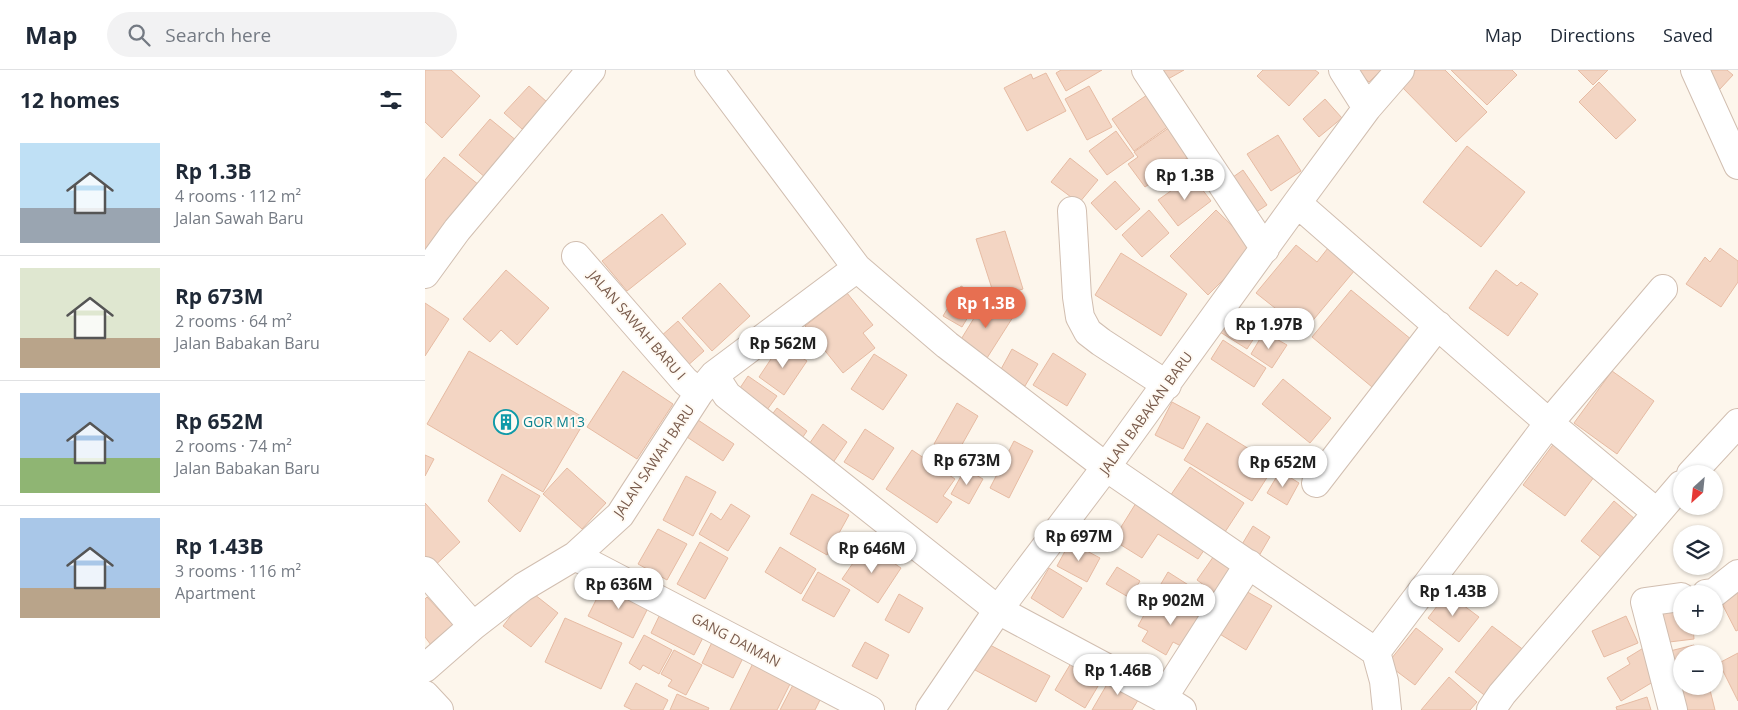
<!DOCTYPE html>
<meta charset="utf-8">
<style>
:root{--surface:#fff;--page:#f2f2f3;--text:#1f2937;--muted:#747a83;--line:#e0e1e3;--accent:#e76f51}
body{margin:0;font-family:"Open Sans",sans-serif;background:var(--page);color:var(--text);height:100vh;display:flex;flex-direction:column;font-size:19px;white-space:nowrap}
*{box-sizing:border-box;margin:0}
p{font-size:16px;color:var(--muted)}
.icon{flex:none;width:28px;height:28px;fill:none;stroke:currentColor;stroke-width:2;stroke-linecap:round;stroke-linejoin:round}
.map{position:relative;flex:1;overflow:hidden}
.drawer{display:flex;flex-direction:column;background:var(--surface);width:425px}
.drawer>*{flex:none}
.needle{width:32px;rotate:207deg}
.controls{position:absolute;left:1248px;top:395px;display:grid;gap:10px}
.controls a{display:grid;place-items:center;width:50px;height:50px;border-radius:50%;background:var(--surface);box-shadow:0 1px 4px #0004;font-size:25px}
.price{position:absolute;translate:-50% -42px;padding:0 11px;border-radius:18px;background:#fff;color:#222;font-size:16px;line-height:32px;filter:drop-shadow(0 1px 2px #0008)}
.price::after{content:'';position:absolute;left:50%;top:30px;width:15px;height:11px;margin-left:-8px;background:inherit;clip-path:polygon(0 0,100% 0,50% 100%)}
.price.current{background:var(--accent);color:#fff}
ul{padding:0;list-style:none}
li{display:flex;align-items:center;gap:15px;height:125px;padding:0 20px}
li+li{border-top:1px solid var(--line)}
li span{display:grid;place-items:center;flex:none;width:140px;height:100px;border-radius:0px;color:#555}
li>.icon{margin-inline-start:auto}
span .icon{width:60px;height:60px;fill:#fffc;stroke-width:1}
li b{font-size:21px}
h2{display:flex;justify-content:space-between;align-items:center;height:60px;padding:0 20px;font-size:21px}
header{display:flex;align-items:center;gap:30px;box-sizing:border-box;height:70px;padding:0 25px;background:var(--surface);border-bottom:1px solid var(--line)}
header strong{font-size:24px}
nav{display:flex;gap:28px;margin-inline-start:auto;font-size:18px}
.search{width:350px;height:45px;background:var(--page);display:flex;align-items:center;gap:12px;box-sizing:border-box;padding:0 18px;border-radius:28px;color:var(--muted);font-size:19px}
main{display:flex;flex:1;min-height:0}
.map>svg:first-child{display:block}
.building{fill:#f3d5c3;stroke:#e6bba3}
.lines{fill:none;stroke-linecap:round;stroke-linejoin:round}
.minor-casing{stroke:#d1beb0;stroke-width:30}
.minor{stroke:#fff;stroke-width:28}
.labels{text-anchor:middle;stroke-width:4;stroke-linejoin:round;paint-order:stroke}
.street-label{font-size:14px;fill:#7a5c4d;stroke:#fffaf3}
.culture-label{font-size:14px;fill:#0d838f;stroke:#fffaf3;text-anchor:start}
</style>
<header>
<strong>Map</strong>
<div class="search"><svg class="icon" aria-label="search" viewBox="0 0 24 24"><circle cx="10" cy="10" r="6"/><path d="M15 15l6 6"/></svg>Search here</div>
<nav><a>Map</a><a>Directions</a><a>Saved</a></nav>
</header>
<main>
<section class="drawer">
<h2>12 homes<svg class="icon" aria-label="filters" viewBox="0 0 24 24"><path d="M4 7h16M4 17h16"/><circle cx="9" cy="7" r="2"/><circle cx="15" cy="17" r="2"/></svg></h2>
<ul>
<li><span style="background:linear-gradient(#bfe0f5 65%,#9aa5b1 0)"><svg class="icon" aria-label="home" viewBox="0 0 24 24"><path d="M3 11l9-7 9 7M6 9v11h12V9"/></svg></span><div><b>Rp 1.3B</b><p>4 rooms · 112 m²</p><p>Jalan Sawah Baru</p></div></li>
<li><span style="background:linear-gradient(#dfe7d0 70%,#b9a48a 0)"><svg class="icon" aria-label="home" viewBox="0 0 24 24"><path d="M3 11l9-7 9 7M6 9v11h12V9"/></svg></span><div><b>Rp 673M</b><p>2 rooms · 64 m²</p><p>Jalan Babakan Baru</p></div></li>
<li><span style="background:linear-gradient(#a9c7e8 65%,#8fb573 0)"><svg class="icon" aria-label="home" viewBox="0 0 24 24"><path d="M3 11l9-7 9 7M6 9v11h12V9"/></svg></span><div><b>Rp 652M</b><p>2 rooms · 74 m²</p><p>Jalan Babakan Baru</p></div></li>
<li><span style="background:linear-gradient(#a9c7e8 70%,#b9a48a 0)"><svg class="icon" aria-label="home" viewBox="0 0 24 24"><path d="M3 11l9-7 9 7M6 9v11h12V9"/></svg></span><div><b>Rp 1.43B</b><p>3 rooms · 116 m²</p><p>Apartment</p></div></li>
</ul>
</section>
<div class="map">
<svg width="1313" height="640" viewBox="0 0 1313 640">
<rect width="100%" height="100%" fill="#fdf6ec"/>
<path class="building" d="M0,0H26L55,26L17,68L0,52Z
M636,0H677L641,21L631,3Z
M738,0H759L743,9Z
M838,0H890L894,3L864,36L832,6Z
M931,0H956L944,12Z
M991,0H1020L1062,42L1031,72L975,15Z
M1026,0H1087L1092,5L1062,35Z
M1153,0H1183L1168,15Z
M1285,0H1302L1308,5L1295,19L1280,6Z
M621,3L641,41L602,61L579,18L606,4L608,9Z
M1174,12L1211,50L1191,69L1154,32Z
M104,16L122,32L97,59L79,43Z
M664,16L687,57L662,70L640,29Z
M722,25L744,56L709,81L687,49Z
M900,29L917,48L894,67L878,49Z
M65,49L92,71L61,108L34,85Z
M745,57L765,86L720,117L703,94L713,87L709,82Z
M691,61L709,86L682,105L664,81Z
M853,65L876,101L846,121L822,84Z
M1042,76L1100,122L1056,177L998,132Z
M19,87L59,119L0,188V110Z
M645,88L673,110L654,133L626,112Z
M818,100L842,135L825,146L801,112Z
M767,106L786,131L753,156L733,130Z
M690,111L715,139L691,160L666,133Z
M724,140L744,163L717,187L697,165Z
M791,140L830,178L783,225L745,186Z
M237,144L261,174L202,221L177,191Z
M580,161L598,219L570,228L551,169Z
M871,175L892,192L903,178L930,200L879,261L831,223Z
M1295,178L1313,191V212L1296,237L1261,214L1280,187L1285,192Z
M696,183L762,224L736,266L670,225Z
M81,200L124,238L92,275L76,260L65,272L38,249Z
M1071,200L1092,216L1096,212L1113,224L1083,266L1044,238Z
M295,213L325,246L287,281L257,248Z
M536,216L555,227L537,257L518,246Z
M926,220L987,270L947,317L887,267Z
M422,223L448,255L438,263L450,278L418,303L380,256Z
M560,230L588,247L562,288L535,271Z
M0,233L24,249L0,286Z
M806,244L833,262L822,279L795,262Z
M253,251L279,281L261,297L235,267Z
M839,262L862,275L847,298L826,284Z
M798,270L841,298L829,317L786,289Z
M356,274L382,291L359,325L334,307Z
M587,279L613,294L600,316L575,301Z
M44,281L161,349L118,422L2,354Z
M628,283L661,304L642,336L608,315Z
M449,284L482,305L458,340L426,319Z
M198,301L248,334L212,389L162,357Z
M1187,301L1229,331L1192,384L1149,353Z
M323,306L352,326L339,344L311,324Z
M858,309L906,348L885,373L837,334Z
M747,332L775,347L758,379L730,365Z
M532,333L553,346L530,387L509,374Z
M352,338L382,361L373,374L342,351Z
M273,350L309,374L298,391L262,367Z
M782,353L850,395L827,431L759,390Z
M398,354L422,372L407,394L382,377Z
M440,359L469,378L448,410L419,392Z
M589,371L608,381L584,428L565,418Z
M1130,372L1172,403L1140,446L1098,415Z
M487,380L530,409L518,426L527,432L512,453L461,419Z
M0,385L9,389L0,406Z
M765,397L819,433L798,465L743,429Z
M142,398L181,433L157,459L118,424Z
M540,399L558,409L544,434L526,424Z
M855,401L874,413L862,435L842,423Z
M77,404L115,426L95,462L63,431Z
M261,406L291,422L268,466L238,450Z
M387,424L424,445L402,485L365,464Z
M716,425L786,470L773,489L733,464L717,488L688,470Z
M1189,431L1210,449L1178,489L1156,471Z
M0,433L35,472L5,500L0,494Z
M306,434L325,446L303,481L274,464L286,443L296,450Z
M828,456L845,467L831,491L813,481Z
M233,459L262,474L242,510L213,494Z
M275,472L303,488L280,529L252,514Z
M645,472L675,488L662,512L632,496Z
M441,474L476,498L453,533L417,509Z
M355,477L391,499L376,524L340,502Z
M791,483L813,498L794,526L772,510Z
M692,497L715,511L705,528L681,514Z
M624,498L657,518L638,548L606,528Z
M393,502L425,520L409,547L377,530Z
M743,502L765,516L755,533L733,519Z
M180,512L225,534L208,568L163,546Z
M1313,516V560L1311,561L1293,526Z
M769,518L795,534L784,552L758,536Z
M819,520L847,536L821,580L793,563Z
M105,521L133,543L106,577L78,556Z
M731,523L783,552L766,581L748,572L741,585L717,571L723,561L713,556Z
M1022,523L1054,547L1034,572L1003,548Z
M474,524L498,538L484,563L460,550Z
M2,527L28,555L6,575L0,567V529Z
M1256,537V556H1268L1269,569L1236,573L1232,540Z
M238,538L282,560L269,585L226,563Z
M1201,546L1213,573L1179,587L1167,561Z
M140,548L197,573L176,619L120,592Z
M1067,556L1100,581L1063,628L1030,602Z
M991,558L1018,579L990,615L962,594Z
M291,564L322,580L308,608L277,593Z
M219,565L247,580L234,604L218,595L215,600L204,593Z
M440,572L464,585L452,609L427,596Z
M563,574L625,606L611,632L550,600Z
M1269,575L1271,584H1256V609L1252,610L1245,581Z
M1220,577L1238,606L1196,631L1182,608L1205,594L1202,588Z
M249,580L277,595L261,625L243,616L247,610L236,604Z
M1313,583V631L1294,593Z
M331,587L369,606L352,640H305Z
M649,588L679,606L660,638L630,620Z
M688,604L718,622L707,640H667Z
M1024,607L1052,632L1045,640H996Z
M370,611L397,626L390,640H355Z
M211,613L243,630L238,640H207L199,636Z
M1256,615L1284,616L1290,640H1253L1247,617Z
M252,624L284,638L283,640H245Z
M1222,627L1226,640H1192L1191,637Z"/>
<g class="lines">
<defs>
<path id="minor" d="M284,0L432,198L522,275L681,397L951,582L959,611L962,640
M721,0L840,179
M918,0L942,38
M1270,0L1313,95
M872,133L1124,353L1231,442
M647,141L652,227L655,247L663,262L676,272L742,315
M151,186L260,311L274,323
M0,204L32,160L166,0
M289,305L302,325L573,540L738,628L757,640
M1266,404L1313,353
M891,413L1013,255
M150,486L445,640
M0,501L48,556
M1281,524L1289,523L1313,504
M951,582L1124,353L1238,219
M0,598L48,556L98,517L150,486L195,445L274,323L289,305L432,198
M0,625L14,640
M738,628L824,494
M505,640L573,540L681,397L872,133L942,38L975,0
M1066,640L1077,624L1256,415
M1248,640L1220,532L1256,527"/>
</defs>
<use href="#minor" class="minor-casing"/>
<use href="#minor" class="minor"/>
</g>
<defs>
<symbol id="building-ring" viewBox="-11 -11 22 22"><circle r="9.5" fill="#fffaf3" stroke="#0f9aa8" stroke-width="1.5"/><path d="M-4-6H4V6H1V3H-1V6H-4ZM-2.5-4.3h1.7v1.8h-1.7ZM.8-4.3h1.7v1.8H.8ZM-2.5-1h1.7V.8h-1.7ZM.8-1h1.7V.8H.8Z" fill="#0f9aa8"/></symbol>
</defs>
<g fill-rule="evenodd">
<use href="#building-ring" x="67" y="338" width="28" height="28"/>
</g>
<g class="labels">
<g class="street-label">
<text transform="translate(212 255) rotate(49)" y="5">JALAN SAWAH BARU I</text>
<text transform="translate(721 343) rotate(-54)" y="5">JALAN BABAKAN BARU</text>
<text transform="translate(229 391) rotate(-56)" y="5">JALAN SAWAH BARU</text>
<text transform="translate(311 570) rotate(28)" y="5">GANG DAIMAN</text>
</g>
<g class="culture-label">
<text x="98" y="357">GOR M13</text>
</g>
</g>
</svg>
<div class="controls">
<a><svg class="needle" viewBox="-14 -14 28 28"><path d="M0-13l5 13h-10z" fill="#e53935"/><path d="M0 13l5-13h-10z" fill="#747a83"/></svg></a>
<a><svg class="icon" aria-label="layers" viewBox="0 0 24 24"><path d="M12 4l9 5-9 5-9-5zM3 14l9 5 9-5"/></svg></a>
<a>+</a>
<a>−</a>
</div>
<b class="price" style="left:760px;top:131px">Rp 1.3B</b>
<b class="price current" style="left:561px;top:259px">Rp 1.3B</b>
<b class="price" style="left:844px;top:280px">Rp 1.97B</b>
<b class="price" style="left:358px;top:299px">Rp 562M</b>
<b class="price" style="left:542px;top:416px">Rp 673M</b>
<b class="price" style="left:858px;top:418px">Rp 652M</b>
<b class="price" style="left:654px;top:492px">Rp 697M</b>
<b class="price" style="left:447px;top:504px">Rp 646M</b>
<b class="price" style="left:194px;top:540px">Rp 636M</b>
<b class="price" style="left:1028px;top:547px">Rp 1.43B</b>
<b class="price" style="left:746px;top:556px">Rp 902M</b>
<b class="price" style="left:693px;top:626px">Rp 1.46B</b>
</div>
</main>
